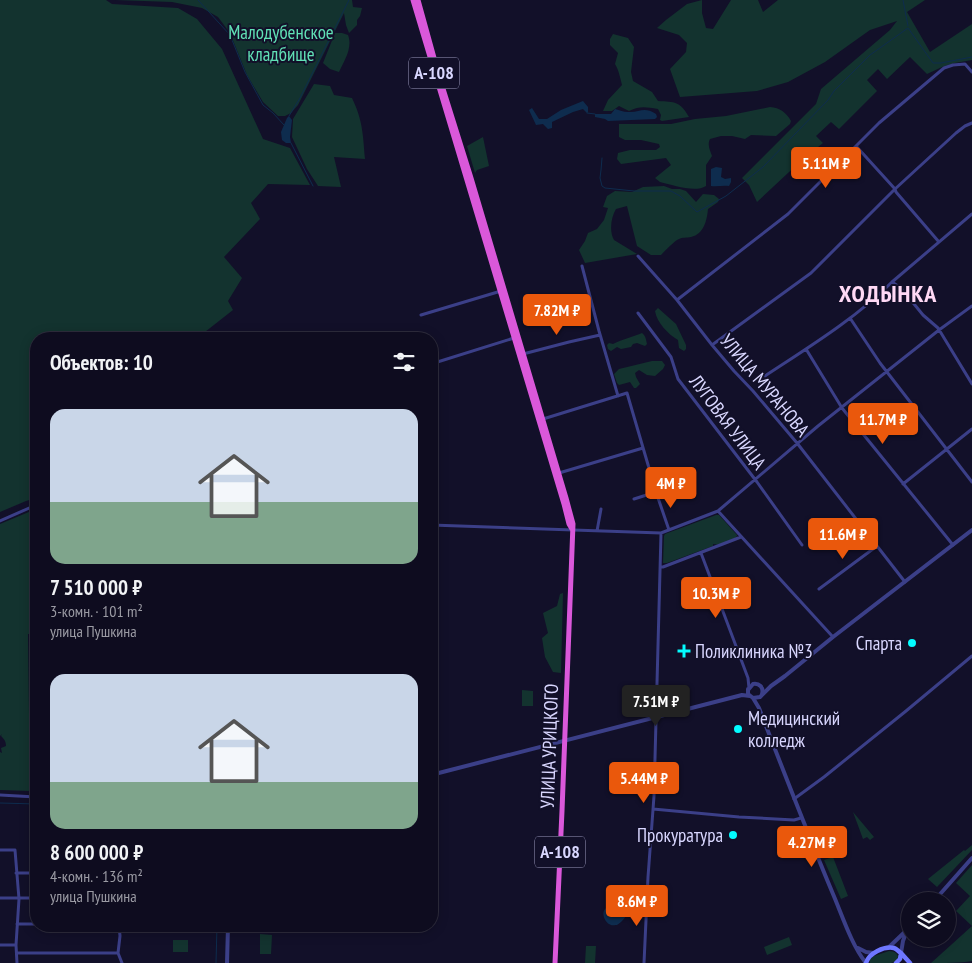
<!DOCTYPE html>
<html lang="ru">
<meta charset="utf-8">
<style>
:root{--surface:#0e0c1f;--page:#171528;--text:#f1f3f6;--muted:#9b9ba4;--line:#2e2c3d;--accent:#ea580c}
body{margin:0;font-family:"PT Sans Narrow",sans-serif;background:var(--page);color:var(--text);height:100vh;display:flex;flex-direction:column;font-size:19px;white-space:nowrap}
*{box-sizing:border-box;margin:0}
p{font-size:16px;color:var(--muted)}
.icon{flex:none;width:28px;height:28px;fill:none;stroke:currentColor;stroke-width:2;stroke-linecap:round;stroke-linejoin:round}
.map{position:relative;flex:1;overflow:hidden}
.side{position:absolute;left:30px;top:332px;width:408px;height:600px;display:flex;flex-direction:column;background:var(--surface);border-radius:20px;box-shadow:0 2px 12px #0003,0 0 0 1px var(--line)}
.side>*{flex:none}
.buttons{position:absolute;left:901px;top:892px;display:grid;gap:10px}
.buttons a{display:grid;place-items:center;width:55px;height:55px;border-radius:50%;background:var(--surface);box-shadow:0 2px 12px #0003,0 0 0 1px var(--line);font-size:25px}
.price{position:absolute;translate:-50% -42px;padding:0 11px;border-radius:5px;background:var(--accent);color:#fff;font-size:16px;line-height:32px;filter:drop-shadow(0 1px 2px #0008)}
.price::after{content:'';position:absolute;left:50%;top:30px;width:15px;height:11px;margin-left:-8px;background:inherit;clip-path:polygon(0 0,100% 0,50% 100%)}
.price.selected{background:#222;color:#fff}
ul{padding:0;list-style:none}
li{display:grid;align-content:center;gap:10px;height:265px;padding:0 20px}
li span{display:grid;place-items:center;height:155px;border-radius:15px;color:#555}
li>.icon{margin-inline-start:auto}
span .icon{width:90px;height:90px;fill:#fffc;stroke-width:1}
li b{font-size:21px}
h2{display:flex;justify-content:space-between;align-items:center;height:60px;padding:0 20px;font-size:21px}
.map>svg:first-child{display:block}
.green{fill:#13332f}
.water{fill:#0e2c4e}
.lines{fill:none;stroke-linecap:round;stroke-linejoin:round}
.stream{stroke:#0e2c4e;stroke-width:1}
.minor{stroke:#3b3f88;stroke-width:3}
.tertiary{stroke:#3b3f88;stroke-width:4}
.secondary{stroke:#6e77ff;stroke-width:4.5}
.trunk{stroke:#da58da;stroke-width:5}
.poi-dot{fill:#03fcff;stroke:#121029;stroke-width:2}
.labels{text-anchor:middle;stroke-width:4;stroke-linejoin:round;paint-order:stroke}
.shield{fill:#121029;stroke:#9d9bbf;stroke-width:1}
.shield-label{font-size:18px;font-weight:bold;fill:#d9d7ff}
.park-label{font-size:19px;fill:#61e1b6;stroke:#121029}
.street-label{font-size:19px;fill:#d9d7ff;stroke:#121029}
.poi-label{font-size:19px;fill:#d9d7ff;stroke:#121029;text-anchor:end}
.district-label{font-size:24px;font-weight:bold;letter-spacing:1px;fill:#ffd9f5;stroke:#121029}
</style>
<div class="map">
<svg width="972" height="963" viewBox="0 0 972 963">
<rect width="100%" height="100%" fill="#121029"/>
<path class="green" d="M0,0H106L112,4L178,8L197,19L222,49L263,139L290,148L310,185L268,184L251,203L260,219L224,257L242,278L228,301L233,310L196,339H36V498L26,501L0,512Z
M115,0H352L353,7L362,8L360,16L357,20V25L349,33L346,25L344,13L298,105L291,113L285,116H278L263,102L247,75L230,33L218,17L202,8L172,2Z
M702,0V13L706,28L713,29L731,0H758L763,12L778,0H925L907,12L930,52L972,24V60L955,63L942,67L927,74L910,57L887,79L878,69L867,80L877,91L839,129L831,122L816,136L823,143L803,159L757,202L749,185L742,178L816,104L821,89L890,30L897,21L870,30L825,62L788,82L757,91L680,97L670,69L686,52L687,43L679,35L657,28L666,20L687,4Z
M335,33H342L348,35C353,48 344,61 339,72L330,69L323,63Z
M613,34L628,38L634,47L631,72L633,81L652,92L658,101C675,102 680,101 689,117L662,121L660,120L661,115L658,109C645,107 640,106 629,111L619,106L612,111H603L608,100L622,85C620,77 619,71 615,64L618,53L610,45V39Z
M314,84L330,86L334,95L352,98C363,121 363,135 365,159L334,157L341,187L318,186L307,169L292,137L293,119Z
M770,107C780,108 786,112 791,121L790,124L776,136L751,135L745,139L732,136H721L710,139C707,145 710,150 712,156L706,165V186C695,193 673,185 660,182L655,178L671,165L666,158L621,164L617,159L618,153L630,150H656L660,147L659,144L641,140H625L619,137V124H671L695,119L726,116Z
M483,137L489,166L477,170L475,173L467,146Z
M664,186L672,189H680L686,191L696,202L703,194L714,195L719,199L718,202L708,209C707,220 704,234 691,237C687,238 682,237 679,239C674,241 665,251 661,255H651L637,246L627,206L616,209C611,217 609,231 614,240L637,254L585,263L579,250L585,241L588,233L597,229L604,220L608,208L603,207L607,196L615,191L632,192L643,187Z
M658,308L676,324L686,345V349L684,351L679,348L678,340C668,334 657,323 655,311Z
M642,333C646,336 646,340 647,344L645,346L637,343L633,344L631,347L621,349L617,347L611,351L608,349L607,345L609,343L613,344C623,339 632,337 642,333Z
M652,361H662L665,365L663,369L655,376L647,375L639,370L635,373L636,377L640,384L636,388H634L630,382L619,385L617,383L614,374L619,369Z
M36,509V561L31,566L36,573V634H28L30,791L0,790V752L2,753L1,748L6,746C6,741 4,739 1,736L2,734L0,736V524Z
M716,515H719L737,535V536L735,538C729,541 720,546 713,544V546L667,563H663L664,536L665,534Z
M563,593L561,673L553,672L545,657L542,638L548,633L543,613L557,606L560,594Z
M522,690L533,691V706H522Z
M853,812L874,837L870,840L867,837L863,839Z
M972,845V850L937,887L928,879L964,850L965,851Z
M833,857L848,896L841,899L824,860Z
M972,865V961C960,963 944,963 931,963L972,926L956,911L970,896L956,883Z
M260,934L272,935L271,954H260Z
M789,937L792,945L767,955L764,947Z
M173,940H188V952H173Z
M586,946H596L595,963H585Z
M889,951C899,951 902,960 891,963C885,963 877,963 870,963V959L874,956Z"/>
<path class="water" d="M583,101L588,107V112L587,113L583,109L573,112L552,122V128L548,129L543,124L536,125L529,110L532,108L539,119H547L561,110Z
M615,109C620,110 623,112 628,112C640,113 643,106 656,114L657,117L655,119L608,121L605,119L595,117V114H611Z
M289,116L292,120L290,137L291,143H286L282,140L281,132L287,118Z
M716,167L722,168L721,177L725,179L731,178V182L729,186C723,185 717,187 711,186V169Z
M615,907C616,907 622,907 624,908C632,912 622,922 617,925C613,925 612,926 609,924C604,921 601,912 606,908C607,908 614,907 615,907Z"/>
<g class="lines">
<path class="stream" d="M198,0L230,35L245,72L263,105L273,113L284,125
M903,0L908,26
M587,113L595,114
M289,116L300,98L349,0
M291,143L313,186
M602,158L601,170L600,178L602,186L605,188L634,191H671L680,196L697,212L726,196L763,167L828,100L834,91L870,55L908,28L933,63H941L972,57
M0,803L36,804
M216,963L217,926"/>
<path class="minor" d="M856,146L895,189L896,192L939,242
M638,256L677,300L712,345L734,371L753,391L797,443L905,582
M582,266L599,331L618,396
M892,282L901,288L923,315L938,328L972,384
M677,300L788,214L879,123L944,68L953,65L965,64L972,72
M638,313L671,357L678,379L757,482L802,545
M421,315L501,291
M850,318L880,363L972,482
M712,345L811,273L895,189L956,133L965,126L972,123
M806,349L842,408L953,545
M523,354L569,342L600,335
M431,364L514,338
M765,376C809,347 855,319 892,282L972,214
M543,419L627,393L656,492L669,530
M559,473L643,448
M903,484L972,429
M634,499L656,492
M718,511L833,637
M0,521L36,505
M431,525L661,533L718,511L818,426L939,330L972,306
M597,531L601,509
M701,553L748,678L749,688
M36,564L33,566L36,570
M660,567H663L741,537
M819,589L877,546
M0,795L36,797
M794,799L824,777L906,711L972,656
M653,809L739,817L794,820L801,818
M0,850H15L19,899L16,945L17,963
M16,873H36
M0,898H36
M17,924H36
M119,926L120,936L118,953L122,963
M0,945H16
M17,953H118
M644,963L648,877L654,796L661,533"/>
<path class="tertiary" d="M748,689V694L753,698L759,708C783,770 807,832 833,894C842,915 852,946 866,963
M748,690L753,684C759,683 764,687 762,694
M753,698L760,697L771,686L785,676L833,637L972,530
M431,775L742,695L750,696
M934,901L972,858
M858,948L866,952L874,953
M888,948L910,927
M901,953L903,941L906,933
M227,963L228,926"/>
<path class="secondary" d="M901,953L910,963
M866,963C869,953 884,946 894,948C897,949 898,951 901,953L900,959L896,963"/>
<path class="trunk" d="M413,0L564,504L569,524L572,529
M418,0L439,76L471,178L566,498L573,524L562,811L555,963"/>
</g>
<g class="poi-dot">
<circle cx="912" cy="643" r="5"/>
<path d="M681.5 643.5h5v5h5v5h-5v5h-5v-5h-5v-5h5z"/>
<circle cx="738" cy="729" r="5"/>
<circle cx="733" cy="835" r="5"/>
</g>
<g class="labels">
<g class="shield">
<rect x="409" y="57.5" width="50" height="31" rx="4"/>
<rect x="535" y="836.5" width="50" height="31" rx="4"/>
</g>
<g class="shield-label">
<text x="434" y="79">А-108</text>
<text x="560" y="858">А-108</text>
</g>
<g class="park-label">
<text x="281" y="39">Малодубенское<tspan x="281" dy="22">кладбище</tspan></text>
</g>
<g class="street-label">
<text transform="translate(765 385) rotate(50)" y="7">УЛИЦА МУРАНОВА</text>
<text transform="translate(728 422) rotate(53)" y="7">ЛУГОВАЯ УЛИЦА</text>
<text transform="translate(549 746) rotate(-88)" y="7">УЛИЦА УРИЦКОГО</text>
</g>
<g class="poi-label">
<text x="902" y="650">Спарта</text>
<text x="695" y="658" text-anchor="start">Поликлиника №3</text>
<text x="748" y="725" text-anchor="start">Медицинский<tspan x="748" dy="22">колледж</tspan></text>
<text x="723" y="842">Прокуратура</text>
</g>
<g class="district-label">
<text x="888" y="302">ХОДЫНКА</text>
</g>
</g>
</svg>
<div class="buttons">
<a><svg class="icon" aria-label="layers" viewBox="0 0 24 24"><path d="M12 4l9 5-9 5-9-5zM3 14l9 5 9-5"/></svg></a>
</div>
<b class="price" style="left:826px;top:189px">5.11M ₽</b>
<b class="price" style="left:557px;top:336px">7.82M ₽</b>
<b class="price" style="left:883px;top:445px">11.7M ₽</b>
<b class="price" style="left:671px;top:509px">4M ₽</b>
<b class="price" style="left:843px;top:560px">11.6M ₽</b>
<b class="price" style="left:716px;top:619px">10.3M ₽</b>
<b class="price selected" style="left:656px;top:727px">7.51M ₽</b>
<b class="price" style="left:644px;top:804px">5.44M ₽</b>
<b class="price" style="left:812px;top:868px">4.27M ₽</b>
<b class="price" style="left:637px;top:927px">8.6M ₽</b>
<section class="side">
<h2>Объектов: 10<svg class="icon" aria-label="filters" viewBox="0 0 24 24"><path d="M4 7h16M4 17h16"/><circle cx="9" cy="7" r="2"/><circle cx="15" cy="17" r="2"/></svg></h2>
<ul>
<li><span style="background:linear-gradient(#c9d6e8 60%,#7fa58c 0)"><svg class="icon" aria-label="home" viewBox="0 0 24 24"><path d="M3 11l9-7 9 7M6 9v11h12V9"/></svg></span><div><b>7 510 000 ₽</b><p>3-комн. · 101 m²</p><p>улица Пушкина</p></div></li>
<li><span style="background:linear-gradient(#c9d6e8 70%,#7fa58c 0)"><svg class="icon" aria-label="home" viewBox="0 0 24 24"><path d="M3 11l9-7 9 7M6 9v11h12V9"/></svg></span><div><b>8 600 000 ₽</b><p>4-комн. · 136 m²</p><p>улица Пушкина</p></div></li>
</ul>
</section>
</div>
